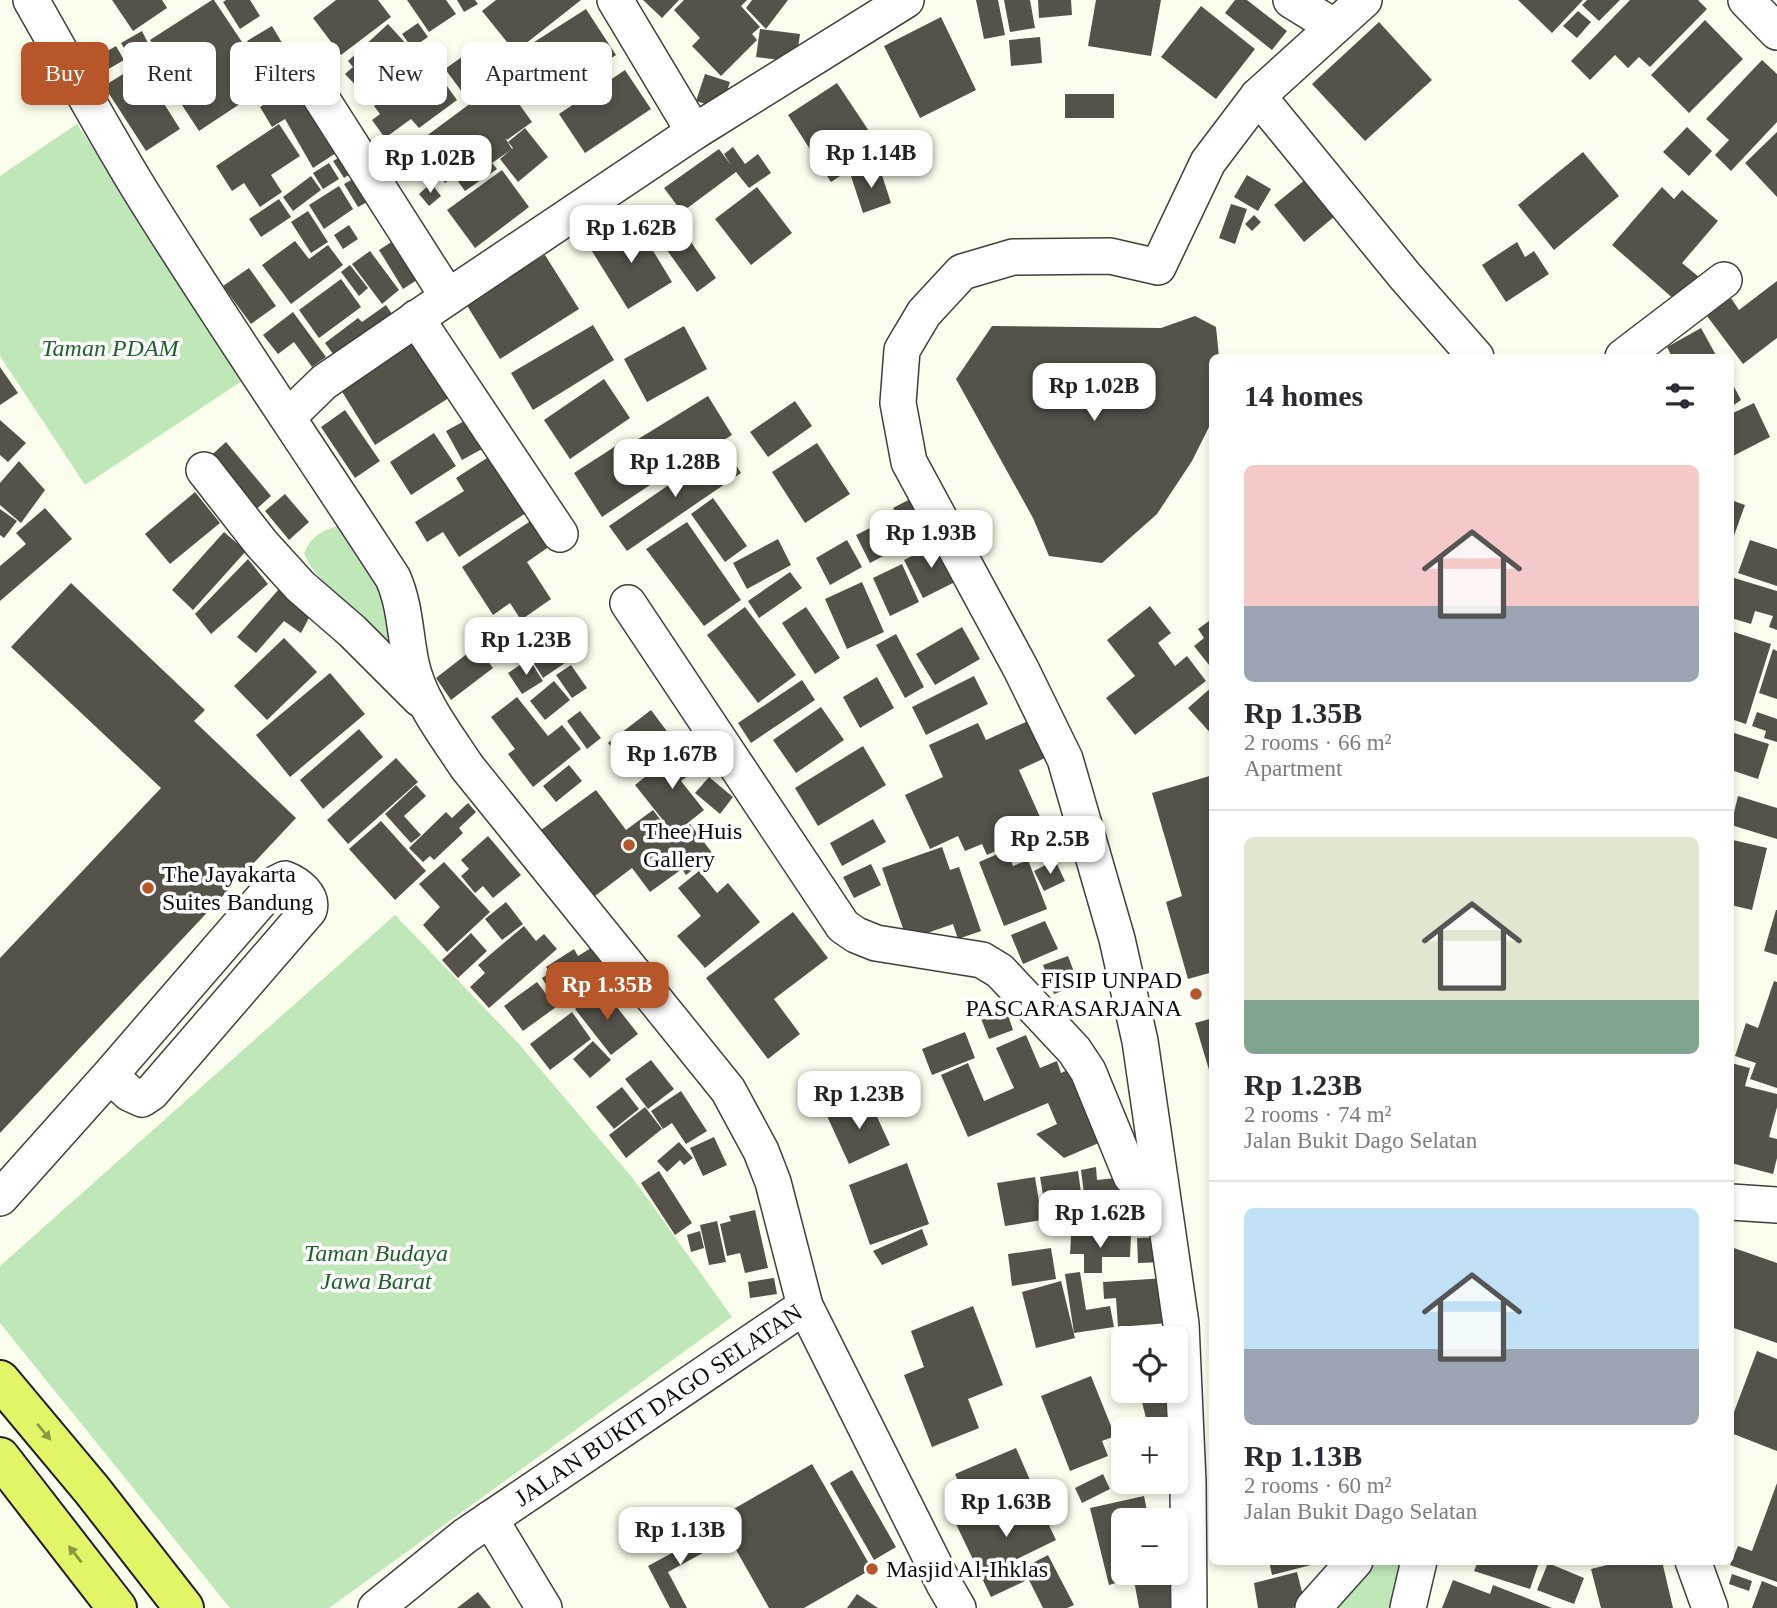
<!DOCTYPE html>
<meta charset="utf-8">
<style>
:root{--surface:#fff;--page:#f2f2f3;--text:#2b2b33;--muted:#7c7c81;--line:#e1e1e2;--accent:#b75629}
body{margin:0;font-family:Georgia,serif;background:var(--page);color:var(--text);height:100vh;display:flex;flex-direction:column;font-size:26px;white-space:nowrap}
*{box-sizing:border-box;margin:0}
p{font-size:23px;color:var(--muted)}
.icon{flex:none;width:38px;height:38px;fill:none;stroke:currentColor;stroke-width:2;stroke-linecap:round;stroke-linejoin:round}
.map{position:relative;flex:1;overflow:hidden}
.side{position:absolute;left:1209px;top:354px;width:525px;height:1211px;display:flex;flex-direction:column;background:var(--surface);border-radius:10px;box-shadow:0 4px 10px #0003}
.side>*{flex:none}
.guide{position:absolute;left:21px;top:42px;width:665px;height:63px;display:flex;gap:14px}
.controls{position:absolute;left:1111px;top:1326px;display:grid;gap:14px}
.controls a{display:grid;place-items:center;width:77px;height:77px;border-radius:10px;background:var(--surface);box-shadow:0 4px 10px #0003;font-size:35px}
.price{position:absolute;translate:-50% -60px;padding:0 16px;border-radius:14px;background:#fff;color:#222;font-size:23px;line-height:46px;filter:drop-shadow(0 2px 4px #0008)}
.price::after{content:'';position:absolute;left:50%;top:42px;width:21px;height:16px;margin-left:-10px;background:inherit;clip-path:polygon(0 0,100% 0,50% 100%)}
.price.current{background:var(--accent);color:#fff}
ul{padding:0;list-style:none}
li{display:grid;align-content:center;gap:14px;height:371px;padding:0 35px}
li+li{border-top:2px solid var(--line)}
li span{display:grid;place-items:center;height:217px;border-radius:10px;color:#555}
li>.icon{margin-inline-start:auto}
span .icon{width:126px;height:126px;fill:#fffc;stroke-width:1}
li b{font-size:30px}
h2{display:flex;justify-content:space-between;align-items:center;height:84px;padding:0 35px;font-size:30px}
.pill{padding:0 24px;border-radius:10px;background:var(--surface);box-shadow:0 4px 10px #0003;font-size:24px;line-height:63px}
.pill.current{background:var(--accent);color:#fff}
.map>svg:first-child{display:block}
.green{fill:#bfe7b7}
.building{fill:#545249}
.lines{fill:none;stroke-linecap:round;stroke-linejoin:round}
.minor-casing{stroke:#3f3f3f;stroke-width:38}
.major-casing{stroke:#1d1d1d;stroke-width:42}
.minor{stroke:#fff;stroke-width:35}
.major{stroke:#e3f467;stroke-width:38}
.oneway{fill:#8d9743}
.poi-dot{fill:#b75629;stroke:#fff;stroke-width:2.5}
.labels{text-anchor:middle;stroke-width:7;stroke-linejoin:round;paint-order:stroke}
.park-label{font-size:24px;font-style:italic;fill:#1f6129;stroke:#fff}
.poi-label{font-size:24px;fill:#0c0c0c;stroke:#fff;text-anchor:start}
.street-label{font-size:24px;fill:#0c0c0c;stroke:#fff}
</style>
<div class="map">
<svg width="1777" height="1608" viewBox="0 0 1777 1608">
<rect width="100%" height="100%" fill="#fbfeec"/>
<path class="green" d="M77,124L245,379L85,485L0,356V176Z
M348,522L386,589L400,650L387,648L325,584L311,567L304,554C313,531 327,530 348,522Z
M395,915L519,1044L635,1181L732,1317L329,1608H230L0,1323V1266Z
M1365,1561H1411L1399,1608H1322Z"/>
<path class="building" d="M112,0H162L167,8L133,31Z
M212,0H214L270,84L199,131L161,73L168,68L150,40Z
M226,0H250L260,16L240,29L223,2Z
M336,0H378L391,17L341,55L313,18Z
M407,0H446L456,14L429,32Z
M457,0H475L478,4L464,12Z
M496,0H581L515,52L482,11Z
M643,0H679L662,18Z
M684,0H747L741,6L760,27L752,34L757,40L721,76L692,46L700,38L674,10Z
M752,0H788L766,29L746,8Z
M976,0H998L1005,35L984,39Z
M1004,0H1030L1035,28L1010,32Z
M1038,0H1071L1072,15L1039,18Z
M1096,0H1161L1151,56L1088,46Z
M1235,0H1247L1287,31L1272,50L1225,13Z
M1518,0H1583L1552,33Z
M1587,0H1620L1599,21L1582,5Z
M1630,0H1698L1707,9L1650,67L1639,57L1628,68L1615,55L1590,80L1571,61Z
M1201,6L1255,49L1216,99L1161,57Z
M586,9L616,55L560,91L531,44Z
M1578,11L1591,22L1577,38L1563,26Z
M941,17L976,90L920,118L884,46Z
M1705,20L1743,59L1689,113L1651,75Z
M1379,22L1432,80L1365,141L1312,84Z
M418,23L428,37L412,48L402,34Z
M388,24L409,47L361,91L345,74L353,67L348,61Z
M272,26L294,63L268,78L247,41Z
M760,29L800,34L796,62L756,57Z
M142,31L150,47L130,58L121,43Z
M1040,37L1042,63L1011,66L1009,40Z
M480,44L499,71L465,96L445,69Z
M116,46L124,60L100,74L92,60Z
M527,51L547,81L539,87L533,78L516,89L507,74L521,65L517,58Z
M1762,60L1777,74V122L1731,171L1715,155L1729,140L1706,119Z
M139,64L180,129L146,151L104,86Z
M431,64L457,100L419,128L411,119L385,138L372,120L380,114L374,106Z
M625,70L651,109L585,153L559,114Z
M705,74L730,82L721,109L696,101Z
M502,80L532,122L507,140L505,138L512,149L492,163L497,169L465,191L454,176L445,183L426,157L435,151L425,137Z
M297,83L339,151L313,168L285,119L272,127L260,107Z
M837,83L881,149L831,182L788,115Z
M1065,94H1114V118H1065Z
M279,124L300,156L271,175L282,192L260,207L244,183L232,191L216,166Z
M1687,127L1712,151L1689,176L1663,152Z
M525,128L548,157L518,182L500,159L513,148L508,142Z
M1777,132V197L1745,163Z
M414,140L420,148L415,151L420,158L405,169L394,154Z
M733,147L745,164L758,154L771,173L749,188L736,172L682,212L664,188L719,149L731,165L724,154Z
M349,152L359,168L344,178L333,161Z
M1583,152L1619,196L1554,250L1518,205Z
M329,163L339,179L323,189L313,173Z
M879,166L891,203L863,213L851,176Z
M502,170L529,207L475,248L447,210Z
M364,173L378,196L358,207L344,184Z
M1247,175L1271,189L1258,211L1234,197Z
M311,176L321,190L293,211L283,197Z
M1306,179L1335,216L1304,242L1274,205Z
M431,183L441,196L429,206L419,194Z
M339,186L353,209L324,229L309,205Z
M757,187L792,233L751,265L715,219Z
M1662,187L1674,199L1682,190L1718,221L1682,263L1705,282L1683,307L1612,245Z
M279,199L291,217L261,237L249,219Z
M1231,204L1247,209L1235,244L1219,238Z
M308,211L328,242L311,253L291,222Z
M1254,215L1261,222L1252,231L1245,224Z
M635,221L672,282L628,309L590,248Z
M349,225L358,239L343,249L334,235Z
M684,232L716,278L697,292L664,246Z
M396,239L420,278L403,289L379,250Z
M295,241L309,259L328,245L343,265L291,304L262,265Z
M1517,242L1525,257L1534,251L1549,274L1506,302L1482,265Z
M370,251L399,290L382,304L352,264Z
M545,255L579,309L500,359L466,304Z
M350,265L368,288L359,296L341,272Z
M249,268L276,306L251,324L223,286Z
M341,279L361,307L319,338L299,310Z
M1777,281V338L1743,364L1707,316L1731,298L1739,310Z
M386,305L396,320L339,362L325,343L358,318L362,322Z
M293,312L326,357L312,367L294,342L278,354L263,335Z
M1195,316L1216,327L1219,357H1213V419L1192,461L1157,514L1102,563L1049,556L1033,518L956,379L992,326L1161,328Z
M593,325L614,360L533,410L511,373Z
M684,326L707,369L647,402L624,359Z
M1701,328L1717,357H1672L1667,347Z
M420,339L455,394L375,445L341,390Z
M0,367L18,393L0,405Z
M604,379L630,418L570,459L544,420Z
M1731,381L1741,400L1731,407Z
M708,396L732,435L659,480L635,441Z
M795,401L812,426L768,457L750,432Z
M1754,403L1770,437L1731,457V414Z
M345,410L380,461L355,478L321,427Z
M0,420L26,443L8,462L0,455Z
M466,420L482,449L462,460L446,431Z
M434,433L456,466L411,495L390,462Z
M625,440L653,483L602,517L574,473Z
M226,442L271,496L251,514L206,460Z
M817,443L850,494L805,523L772,472Z
M724,447L741,473L627,551L609,526Z
M501,449L538,505L459,557L443,532L427,542L415,522L464,491L456,478Z
M19,461L45,490L21,523L0,505V483Z
M195,492L220,523L170,564L145,534Z
M285,494L309,522L289,540L265,511Z
M914,497L934,536L914,547L893,508Z
M713,498L747,546L725,562L691,514Z
M1731,500L1745,505L1731,544Z
M45,508L72,539L0,601V566L26,544L16,533Z
M0,509L17,521L4,538L0,535Z
M892,517L906,544L870,563L856,535Z
M535,518L553,544L527,562L551,599L521,620L510,603L493,615L462,567Z
M687,522L741,600L704,626L646,549Z
M224,532L246,551L193,610L172,590Z
M778,539L791,565L747,589L733,563Z
M847,540L862,567L830,585L816,558Z
M1750,540L1777,549V586L1738,573Z
M938,543L957,581L923,598L904,560Z
M248,559L268,584L211,634L195,614Z
M902,564L919,602L890,616L873,578Z
M790,572L802,588L759,618L748,601Z
M1734,578L1777,591V630L1769,627L1773,616L1755,611L1751,624L1731,618V588Z
M862,582L884,632L847,649L825,599Z
M71,583L205,710L194,721L296,818L0,1133V958L161,788L11,647Z
M279,589L310,616L301,633L284,621L256,653L237,637Z
M1150,606L1171,633L1158,643L1175,666L1187,656L1206,681L1135,735L1106,698L1135,676L1107,640Z
M745,607L796,675L758,703L707,635Z
M806,607L840,658L815,674L782,623Z
M1213,618V670L1194,646L1204,638L1198,629Z
M962,627L980,659L935,685L916,654Z
M1731,631L1771,644L1746,724L1731,719Z
M896,634L924,687L905,698L876,645Z
M547,635L565,663L543,678L526,650Z
M284,638L317,672L267,720L234,686Z
M477,646L493,668L451,700L436,678Z
M1773,649L1777,651V699L1759,693Z
M529,659L543,681L522,694L508,673Z
M571,665L587,688L572,698L556,675Z
M330,673L365,714L290,777L256,735Z
M974,676L988,704L926,735L912,707Z
M877,677L894,708L860,728L843,697Z
M802,680L815,700L751,743L738,723Z
M554,681L570,700L545,720L530,701Z
M1213,686V736L1188,708Z
M517,697L548,736L562,725L581,749L533,787L508,754L515,749L491,717Z
M821,707L844,740L796,773L773,740Z
M651,710L669,734L627,767L608,743Z
M580,711L601,738L587,749L567,721Z
M1757,712L1777,719V742L1764,738L1766,731L1752,726Z
M1028,721L1045,758L1019,770L1045,828L987,855L982,844L965,851L958,836L930,849L905,795L943,777L929,745L978,723L986,740Z
M359,729L383,757L323,809L300,780Z
M1731,732L1769,744L1758,779L1731,770Z
M863,746L886,785L818,826L795,788Z
M681,748L698,768L681,781L704,810L674,834L635,785Z
M396,758L418,782L348,844L327,820Z
M569,765L582,781L556,802L543,786Z
M1213,775V972L1188,979L1166,902L1182,896L1152,793Z
M709,777L733,797L720,814L695,793Z
M416,785L426,796L404,816L421,835L411,843L385,814Z
M596,790L626,830L653,810L673,836L690,824L713,854L686,875L682,869L650,892L632,868L591,899L541,830Z
M1738,796L1777,808V839L1731,825Z
M468,803L476,812L459,828L463,833L434,860L430,856L423,862L409,848L446,812L452,818Z
M873,819L886,842L842,866L830,843Z
M381,821L426,871L395,900L349,849Z
M488,836L521,875L493,898L483,886L475,893L461,876L469,869L461,860Z
M1733,840L1767,848L1752,910L1731,905V848Z
M942,847L950,870L959,867L981,931L958,939L953,924L907,940L882,868Z
M1007,850L1013,866L1028,860L1047,909L1004,926L979,862Z
M1055,860L1065,881L1044,891L1034,871Z
M444,862L490,912L447,952L423,925L440,907L419,884Z
M871,864L881,885L854,898L843,877Z
M699,871L717,893L728,883L760,922L705,968L677,936L701,916L678,888Z
M506,902L523,924L502,940L485,919Z
M1776,910H1777V955L1764,951Z
M793,912L828,958L774,999L800,1034L768,1059L706,978Z
M1045,921L1058,949L1023,964L1011,935Z
M524,926L536,941L544,934L557,949L489,1008L470,987L485,973L478,965Z
M471,933L487,951L458,978L442,960Z
M591,948L609,976L560,1007L542,978L550,973L546,967L574,949L578,956Z
M1068,956L1079,985L1054,994L1043,965Z
M1774,981L1777,982V1088L1750,1079L1756,1063L1735,1056L1746,1023L1758,1028Z
M537,982L556,1007L523,1031L504,1006Z
M602,988L638,1034L611,1055L575,1009Z
M1005,1006L1013,1030L989,1039L980,1016Z
M572,1012L591,1039L550,1070L530,1044Z
M1213,1018V1080H1212L1195,1023Z
M965,1032L975,1058L932,1075L922,1049Z
M1026,1035L1040,1068L1057,1061L1061,1073L1070,1069L1101,1142L1064,1158L1036,1134L1057,1124L1048,1103L968,1137L941,1075L968,1063L984,1101L1014,1088L996,1048Z
M593,1041L611,1060L590,1078L573,1059Z
M651,1060L674,1089L648,1109L625,1079Z
M1731,1063L1750,1068L1745,1086L1777,1094V1107L1769,1137L1777,1139V1158L1773,1174L1731,1163Z
M622,1087L639,1109L614,1129L596,1107Z
M681,1091L707,1131L686,1144L672,1123L663,1129L651,1111Z
M868,1097L890,1145L849,1164L827,1116Z
M645,1107L662,1129L626,1158L609,1135Z
M714,1137L727,1165L703,1176L690,1148Z
M679,1142L693,1158L684,1165L680,1160L667,1172L657,1161Z
M907,1163L929,1224L870,1245L849,1185Z
M1096,1167L1097,1180L1124,1177L1129,1212L1087,1218L1081,1170Z
M659,1171L692,1223L675,1235L641,1183Z
M1078,1171L1084,1213L1047,1219L1040,1177Z
M1035,1177L1042,1220L1005,1226L997,1183Z
M755,1210L768,1268L745,1273L740,1253L727,1256L720,1224L731,1221L729,1216Z
M717,1221L726,1262L709,1265L700,1225Z
M922,1229L928,1245L882,1265L873,1251Z
M700,1231L704,1248L691,1252L687,1235Z
M1071,1236H1131L1130,1257H1102V1273H1084V1254H1070Z
M1166,1237L1167,1262L1138,1263L1137,1238Z
M1731,1247L1777,1263V1343L1731,1327Z
M1051,1248L1056,1279L1012,1286L1008,1254Z
M1080,1272L1086,1310L1110,1306L1114,1327L1074,1333L1065,1274Z
M774,1278L777,1294L750,1298L748,1282Z
M1166,1278L1168,1323L1118,1327L1116,1298L1104,1299L1103,1282Z
M1061,1281L1075,1338L1036,1348L1022,1292Z
M973,1306L1003,1385L968,1399L979,1428L932,1447L904,1375L924,1367L911,1331Z
M1757,1351L1777,1359V1451L1731,1433V1420Z
M1091,1376L1115,1436L1102,1441L1108,1456L1070,1471L1041,1396Z
M1166,1391L1174,1418L1148,1426L1141,1398Z
M1129,1425V1430H1124V1466L1114,1467L1111,1440H1117L1116,1427Z
M1016,1448L1030,1480L969,1506L955,1474Z
M812,1464L872,1569L804,1608H769L718,1518Z
M1115,1469H1124V1482H1131V1488L1117,1489Z
M852,1470L896,1547L874,1560L830,1483Z
M1103,1474L1110,1489L1082,1503L1075,1488Z
M1777,1483V1582L1730,1565L1738,1546L1752,1551Z
M1031,1487L1056,1540L1015,1560L1025,1581L991,1597L956,1524Z
M1144,1496L1149,1521H1124V1573L1145,1574L1109,1585L1090,1508Z
M714,1530L721,1543L668,1572L687,1608H670L648,1566Z
M1048,1555L1074,1605L1067,1608H1043L1023,1568Z
M1269,1561H1322L1323,1562L1272,1575Z
M1478,1561H1531L1539,1563L1530,1589L1474,1571Z
M1623,1561H1662L1673,1608H1601L1591,1569Z
M1548,1563L1584,1578L1574,1604L1537,1590Z
M1297,1572L1304,1600L1293,1608H1258L1254,1583Z
M1173,1573L1179,1608H1139L1134,1580Z
M1732,1574L1752,1581L1749,1591L1729,1584Z
M1453,1580L1490,1594L1493,1585L1552,1608H1442Z
M1762,1581L1777,1587V1608H1752Z
M478,1592L491,1608H457Z
M857,1594L878,1608H847Z"/>
<g class="lines">
<defs>
<g id="minor">
<path d="M31,0C67,63 102,128 140,190C221,321 309,448 393,578C405,605 405,634 411,663C419,701 446,735 467,767L728,1090L761,1151L773,1182L805,1306L944,1584L958,1608"/>
<path d="M615,0L694,132"/>
<path d="M1291,0L1333,26"/>
<path d="M1746,0L1777,32"/>
<path d="M316,90L448,297"/>
<path d="M1258,96L1405,276L1476,357"/>
<path d="M416,318L560,534"/>
<path d="M1623,357L1724,280"/>
<path d="M288,417L324,382L448,297L694,132L906,0"/>
<path d="M204,470L261,543L300,586L352,631L420,699"/>
<path d="M628,603L843,926L856,935L876,943L982,960L1000,971L1074,1050L1088,1071L1131,1176L1141,1182H1159"/>
<path d="M0,1198L110,1075L275,884L285,879C298,884 313,896 309,910L151,1093L142,1099L129,1093L110,1075"/>
<path d="M1731,1202L1777,1205"/>
<path d="M490,1519L544,1608"/>
<path d="M1693,1561L1710,1608"/>
<path id="s1" d="M376,1608L465,1536L805,1306"/>
<path d="M1189,1608L1188,1482L1181,1324L1140,1041L1117,939L1065,759L1021,669L909,462L898,403L902,350L924,313L962,272L1013,257L1110,256L1158,267L1208,162L1258,96L1364,0"/>
<path d="M1313,1608L1355,1561"/>
<path d="M1408,1608L1419,1561"/>
</g>
<path id="major" d="M0,1380L92,1490L184,1608
M0,1457L117,1608"/>
</defs>
<use href="#minor" class="minor-casing"/>
<use href="#major" class="major-casing"/>
<use href="#minor" class="minor"/>
<use href="#major" class="major"/>
</g>
<defs><path id="oneway-solid" d="M-6-.8H1V-3.2L6.5 0L1 3.2V.8H-6Z" transform="scale(1.75)"/></defs>
<g class="oneway">
<use href="#oneway-solid" transform="translate(44 1432) rotate(50)"/>
<use href="#oneway-solid" transform="translate(75 1554) rotate(-128)"/>
</g>
<g class="poi-dot">
<circle cx="629" cy="845" r="7"/>
<circle cx="148" cy="888" r="7"/>
<circle cx="1196" cy="994" r="7"/>
<circle cx="872" cy="1569" r="7"/>
</g>
<g class="labels">
<g class="park-label">
<text x="110" y="356">Taman PDAM</text>
<text x="376" y="1261">Taman Budaya<tspan x="376" dy="28">Jawa Barat</tspan></text>
</g>
<g class="poi-label">
<text x="643" y="839">Thee Huis<tspan x="643" dy="28">Gallery</tspan></text>
<text x="162" y="882">The Jayakarta<tspan x="162" dy="28">Suites Bandung</tspan></text>
<text x="1182" y="988" text-anchor="end">FISIP UNPAD<tspan x="1182" dy="28">PASCARASARJANA</tspan></text>
<text x="886" y="1577">Masjid Al-Ihklas</text>
</g>
<g class="street-label">
<text dy="8" stroke="none"><textPath href="#s1" startOffset="348">JALAN BUKIT DAGO SELATAN</textPath></text>
</g>
</g>
</svg>
<div class="controls">
<a><svg class="icon" aria-label="locate" viewBox="0 0 24 24"><circle cx="12" cy="12" r="6"/><path d="M12 2v4M12 18v4M2 12h4M18 12h4"/></svg></a>
<a>+</a>
<a>−</a>
</div>
<b class="price" style="left:871px;top:190px">Rp 1.14B</b>
<b class="price" style="left:430px;top:195px">Rp 1.02B</b>
<b class="price" style="left:631px;top:265px">Rp 1.62B</b>
<b class="price" style="left:1094px;top:423px">Rp 1.02B</b>
<b class="price" style="left:675px;top:499px">Rp 1.28B</b>
<b class="price" style="left:931px;top:570px">Rp 1.93B</b>
<b class="price" style="left:526px;top:677px">Rp 1.23B</b>
<b class="price" style="left:672px;top:791px">Rp 1.67B</b>
<b class="price" style="left:1050px;top:876px">Rp 2.5B</b>
<b class="price current" style="left:607px;top:1022px">Rp 1.35B</b>
<b class="price" style="left:859px;top:1131px">Rp 1.23B</b>
<b class="price" style="left:1100px;top:1250px">Rp 1.62B</b>
<b class="price" style="left:1006px;top:1539px">Rp 1.63B</b>
<b class="price" style="left:680px;top:1567px">Rp 1.13B</b>
<div class="guide">
<a class="pill current">Buy</a>
<a class="pill">Rent</a>
<a class="pill">Filters</a>
<a class="pill">New</a>
<a class="pill">Apartment</a>
</div>
<section class="side">
<h2>14 homes<svg class="icon" aria-label="filters" viewBox="0 0 24 24"><path d="M4 7h16M4 17h16"/><circle cx="9" cy="7" r="2"/><circle cx="15" cy="17" r="2"/></svg></h2>
<ul>
<li><span style="background:linear-gradient(#f6c9c9 65%,#9aa5b1 0)"><svg class="icon" aria-label="home" viewBox="0 0 24 24"><path d="M3 11l9-7 9 7M6 9v11h12V9"/></svg></span><div><b>Rp 1.35B</b><p>2 rooms · 66 m²</p><p>Apartment</p></div></li>
<li><span style="background:linear-gradient(#dfe7d0 75%,#7fa58c 0)"><svg class="icon" aria-label="home" viewBox="0 0 24 24"><path d="M3 11l9-7 9 7M6 9v11h12V9"/></svg></span><div><b>Rp 1.23B</b><p>2 rooms · 74 m²</p><p>Jalan Bukit Dago Selatan</p></div></li>
<li><span style="background:linear-gradient(#bfe0f5 65%,#9aa5b1 0)"><svg class="icon" aria-label="home" viewBox="0 0 24 24"><path d="M3 11l9-7 9 7M6 9v11h12V9"/></svg></span><div><b>Rp 1.13B</b><p>2 rooms · 60 m²</p><p>Jalan Bukit Dago Selatan</p></div></li>
</ul>
</section>
</div>
